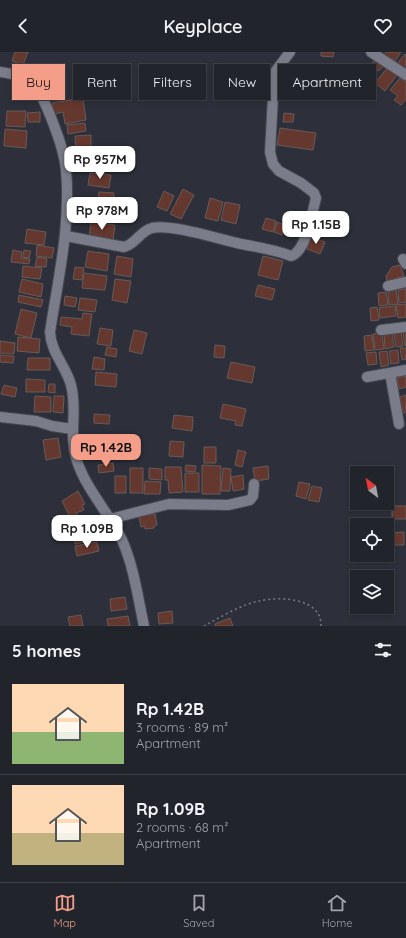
<!DOCTYPE html>
<meta charset="utf-8">
<style>
:root{--surface:#22242c;--page:#2e3038;--text:#f1f3f6;--muted:#a2a4a9;--line:#3f4148;--accent:#f49e8a}
body{margin:0;font-family:Quicksand,sans-serif;background:var(--page);color:var(--text);height:100vh;display:flex;flex-direction:column;font-size:15px;white-space:nowrap}
*{box-sizing:border-box;margin:0}
p{font-size:13px;color:var(--muted)}
.icon{flex:none;width:22px;height:22px;fill:none;stroke:currentColor;stroke-width:2;stroke-linecap:round;stroke-linejoin:round}
.map{position:relative;height:574px;overflow:hidden}
.sheet{display:flex;flex-direction:column;background:var(--surface);flex:1}
.sheet>*{flex:none}
.hud{position:absolute;left:12px;top:12px;width:382px;height:36px;display:flex;gap:8px}
.needle{width:26px;rotate:328deg}
.tools{position:absolute;left:350px;top:414px;display:grid;gap:8px}
.tools a{display:grid;place-items:center;width:44px;height:44px;border-radius:0px;background:var(--surface);box-shadow:0 2px 6px #0003,0 0 0 1px var(--line);font-size:20px}
.price{position:absolute;translate:-50% -34px;padding:0 9px;border-radius:8px;background:#fff;color:#222;font-size:13px;line-height:26px;filter:drop-shadow(0 1px 2px #0008)}
.price::after{content:'';position:absolute;left:50%;top:24px;width:12px;height:9px;margin-left:-6px;background:inherit;clip-path:polygon(0 0,100% 0,50% 100%)}
.price.current{background:var(--accent);color:#111}
ul{padding:0;list-style:none}
li{display:flex;align-items:center;gap:12px;height:100px;padding:0 12px}
li+li{border-top:1px solid var(--line)}
li span{display:grid;place-items:center;flex:none;width:112px;height:80px;border-radius:0px;color:#555}
li>.icon{margin-inline-start:auto}
span .icon{width:48px;height:48px;fill:#fffc;stroke-width:1}
li b{font-size:17px}
h2{display:flex;justify-content:space-between;align-items:center;height:48px;padding:0 12px;font-size:17px}
.tag{padding:0 14px;border-radius:0px;background:var(--surface);box-shadow:0 2px 6px #0003,0 0 0 1px var(--line);font-size:14px;line-height:36px}
.tag.current{background:var(--accent);color:#111}
header{display:flex;justify-content:space-between;align-items:center;height:52px;padding:0 12px;background:var(--surface);font-size:18px;font-weight:600}
.tabs{display:flex;justify-content:space-around;align-items:center;height:56px;border-top:1px solid var(--line);background:var(--surface);font-size:11px;color:var(--muted)}
.tabs a{display:grid;justify-items:center;gap:2px}
.tabs .current{color:var(--accent)}
.map>svg:first-child{display:block}
.building{fill:#65382f;stroke:#675a57}
.lines{fill:none;stroke-linecap:round;stroke-linejoin:round}
.minor-casing{stroke:#484b53;stroke-width:12}
.path{stroke:#777982;stroke-width:1.5;stroke-dasharray:2 3;stroke-linecap:butt}
.minor{stroke:#7a7d89;stroke-width:10}
</style>
<header><svg class="icon" aria-label="back" viewBox="0 0 24 24"><path d="M15 5l-7 7 7 7"/></svg>Keyplace<svg class="icon" aria-label="heart" viewBox="0 0 24 24"><path d="M12 20l-8-8c-3-5 5-10 8-4 3-6 11-1 8 4z"/></svg></header>
<div class="map">
<svg width="406" height="574" viewBox="0 0 406 574">
<rect width="100%" height="100%" fill="#2d303a"/>
<path class="building" d="M15,0H28L23,13L12,9Z
M321,0H334L333,5L321,4Z
M386,0H401L395,9L392,6L389,9L383,5Z
M405,2L406,3V23L395,14Z
M377,7L384,14L378,19L372,11Z
M387,16L397,23L385,39L375,31Z
M56,20L59,28L46,33L42,25Z
M252,25H263V41H251Z
M400,26L406,30V47L401,53L394,48L398,44L390,38Z
M83,46L86,68L65,72L63,60L54,62L52,51Z
M7,59H26L25,75L6,74Z
M40,60V70H28L27,61Z
M284,61L294,62L293,70H283Z
M85,71L86,79L68,82L67,73Z
M280,76L316,81L313,98L277,93Z
M5,77L27,79L26,96L4,94Z
M91,83V105H76L75,84Z
M90,121L111,123L109,136L88,133Z
M183,137L194,143L181,167L170,162Z
M164,139L174,144L167,159L157,155Z
M99,140L114,141L113,150H110L109,155L101,154V149L98,148Z
M210,146L223,150L218,169L205,166Z
M225,150L240,153L236,172L221,168Z
M97,156L114,158L113,169L95,167Z
M266,166L276,169L273,180L262,177Z
M91,170L115,173L113,188L89,185Z
M277,170L285,173L282,183L274,180Z
M27,177L46,180L44,193L25,191Z
M311,185L325,190L320,202L307,197Z
M37,193L54,196L52,206L36,204Z
M13,198L22,200L21,206L30,207L29,212L11,210Z
M24,198L31,199L29,206L23,205Z
M88,199L109,202L107,219L85,215Z
M117,204L133,207L131,225L114,222Z
M263,204L283,209L278,228L258,223Z
M37,205L47,207L46,215L35,214Z
M400,213L404,224L387,229L386,224L392,215Z
M23,214L42,216L40,227L22,225Z
M75,215L84,216L82,228L73,227Z
M84,221L107,224L105,238L82,236Z
M22,227L43,232L41,245L19,240Z
M115,227L131,229L127,251L112,248Z
M258,233L275,237L272,248L255,244Z
M406,237V250L399,251L398,238Z
M396,238L398,252L389,253L388,239Z
M386,240L388,253L379,254L378,241Z
M19,243L43,248L41,255L18,250Z
M65,244L77,246L75,255L64,253Z
M80,246L97,248L95,260L78,258Z
M406,252V265L398,266L396,253Z
M395,254L396,264L380,266L379,256Z
M377,255L379,268L371,269L370,256Z
M21,257L37,261L31,286L15,282Z
M83,261L92,262L89,284L71,282L72,275L60,273L61,265L82,267Z
M100,276L113,278L111,294L97,292Z
M134,278L147,281L142,302L129,299Z
M401,279L403,294L396,295L394,280Z
M406,279V293L405,294L403,280Z
M392,280L394,295L385,297L384,281Z
M382,281L384,297L375,298L373,282Z
M372,283L374,298L365,299L364,284Z
M18,285L40,287L39,301L17,299Z
M0,289L15,291L14,302L0,301Z
M215,293L225,294L224,306L214,305Z
M107,295L117,297L116,305L105,303Z
M400,296H406V307L402,308Z
M398,298L399,311L391,312L389,299Z
M387,299L389,313L381,315L379,300Z
M376,300L377,312L368,313L366,301Z
M0,303L14,304L13,311L0,310Z
M94,305L105,307L104,318L92,317Z
M28,306H50V318H27Z
M231,310L255,315L252,331L227,326Z
M96,320L117,322L116,335L95,333Z
M406,324V335L399,337L397,326Z
M26,327L45,328V340H26Z
M49,332H55V341L48,340Z
M4,333L17,336L15,345L1,342Z
M406,343V360L403,361L400,345Z
M35,344L51,345V360H34Z
M54,344H64L63,361L53,360Z
M223,352L246,357L242,374L235,373L236,369L220,366Z
M94,362L110,363L109,372L94,371Z
M174,363L193,365L192,379L172,376Z
M58,386L61,405L46,408L43,388Z
M117,387L119,399L100,402L98,390Z
M170,389L184,390L183,405L169,404Z
M204,395H216V411H204Z
M238,398L246,400L242,415L235,413Z
M113,411L114,419L99,421L98,413Z
M186,413L196,414L195,420L185,419Z
M202,413L221,414L220,442H202Z
M268,414L269,427L255,429L253,416Z
M165,415H181L183,440L169,441L168,428H165Z
M130,416H143V441H130Z
M149,416L162,417V428L149,427Z
M223,416L231,417L230,439H221Z
M185,421H199V440H185Z
M243,423L244,437L233,439L231,425Z
M115,424H126V441H115Z
M145,429L161,430L160,442H144Z
M299,430L310,432L306,447L296,444Z
M312,434L322,436L319,450L308,448Z
M78,439L85,452L82,453L84,458L76,461L78,464L71,467L62,449Z
M392,454H406V467H392Z
M155,462L157,473L154,474V476L145,477V474L141,475L139,464Z
M105,466L111,477L107,479L105,476L98,480L94,474Z
M79,471L80,476L94,474L97,487L75,492L71,473Z
M404,480V493H390V481Z
M97,490L99,499L77,504L75,494Z
M125,545L127,557L111,559L110,547Z
M172,559L173,571L159,572L158,561Z
M81,563L83,574H70L68,565Z
M128,564L130,574H108L107,567Z
M230,566L233,574H215V572Z"/>
<g class="lines">
<defs>
<path id="minor" d="M371,0L406,23
M0,20C36,25 36,31 50,63C57,81 64,99 66,118C71,173 58,227 50,280C51,301 66,314 71,333C78,359 68,383 77,409C86,437 109,461 122,488C134,515 138,546 144,574
M66,184L124,195C136,192 140,179 152,176C172,172 215,186 237,191C254,195 274,197 291,204C306,200 312,161 316,146L314,141L301,131L279,119L273,112L270,100L274,26L275,20L290,0
M403,207L406,212
M388,234L406,230
M381,278L406,275
M390,321L399,372
M367,325L406,318
M0,365L36,369L52,374L72,377
M110,467L169,452L228,453L250,448L253,444L254,432"/>
</defs>
<use href="#minor" class="minor-casing"/>
<path class="path" d="M204,574C221,565 240,553 259,549C280,544 322,546 321,574"/>
<use href="#minor" class="minor"/>
</g>
</svg>
<div class="tools">
<a><svg class="needle" viewBox="-14 -14 28 28"><path d="M0-13l5 13h-10z" fill="#e53935"/><path d="M0 13l5-13h-10z" fill="#a2a4a9"/></svg></a>
<a><svg class="icon" aria-label="locate" viewBox="0 0 24 24"><circle cx="12" cy="12" r="6"/><path d="M12 2v4M12 18v4M2 12h4M18 12h4"/></svg></a>
<a><svg class="icon" aria-label="layers" viewBox="0 0 24 24"><path d="M12 4l9 5-9 5-9-5zM3 14l9 5 9-5"/></svg></a>
</div>
<b class="price" style="left:100px;top:128px">Rp 957M</b>
<b class="price" style="left:102px;top:179px">Rp 978M</b>
<b class="price" style="left:316px;top:193px">Rp 1.15B</b>
<b class="price current" style="left:106px;top:416px">Rp 1.42B</b>
<b class="price" style="left:87px;top:497px">Rp 1.09B</b>
<div class="hud">
<a class="tag current">Buy</a>
<a class="tag">Rent</a>
<a class="tag">Filters</a>
<a class="tag">New</a>
<a class="tag">Apartment</a>
</div>
</div>
<section class="sheet">
<h2>5 homes<svg class="icon" aria-label="filters" viewBox="0 0 24 24"><path d="M4 7h16M4 17h16"/><circle cx="9" cy="7" r="2"/><circle cx="15" cy="17" r="2"/></svg></h2>
<ul>
<li><span style="background:linear-gradient(#ffd9b3 60%,#8fb573 0)"><svg class="icon" aria-label="home" viewBox="0 0 24 24"><path d="M3 11l9-7 9 7M6 9v11h12V9"/></svg></span><div><b>Rp 1.42B</b><p>3 rooms · 89 m²</p><p>Apartment</p></div></li>
<li><span style="background:linear-gradient(#ffd9b3 60%,#c2b280 0)"><svg class="icon" aria-label="home" viewBox="0 0 24 24"><path d="M3 11l9-7 9 7M6 9v11h12V9"/></svg></span><div><b>Rp 1.09B</b><p>2 rooms · 68 m²</p><p>Apartment</p></div></li>
</ul>
</section>
<nav class="tabs">
<a class="current"><svg class="icon" aria-label="map" viewBox="0 0 24 24"><path d="M3 6l6-2 6 2 6-2v14l-6 2-6-2-6 2zM9 4v14M15 6v14"/></svg>Map</a>
<a><svg class="icon" aria-label="saved" viewBox="0 0 24 24"><path d="M7 4h10v16l-5-4-5 4z"/></svg>Saved</a>
<a><svg class="icon" aria-label="home" viewBox="0 0 24 24"><path d="M3 11l9-7 9 7M6 9v11h12V9"/></svg>Home</a>
</nav>
